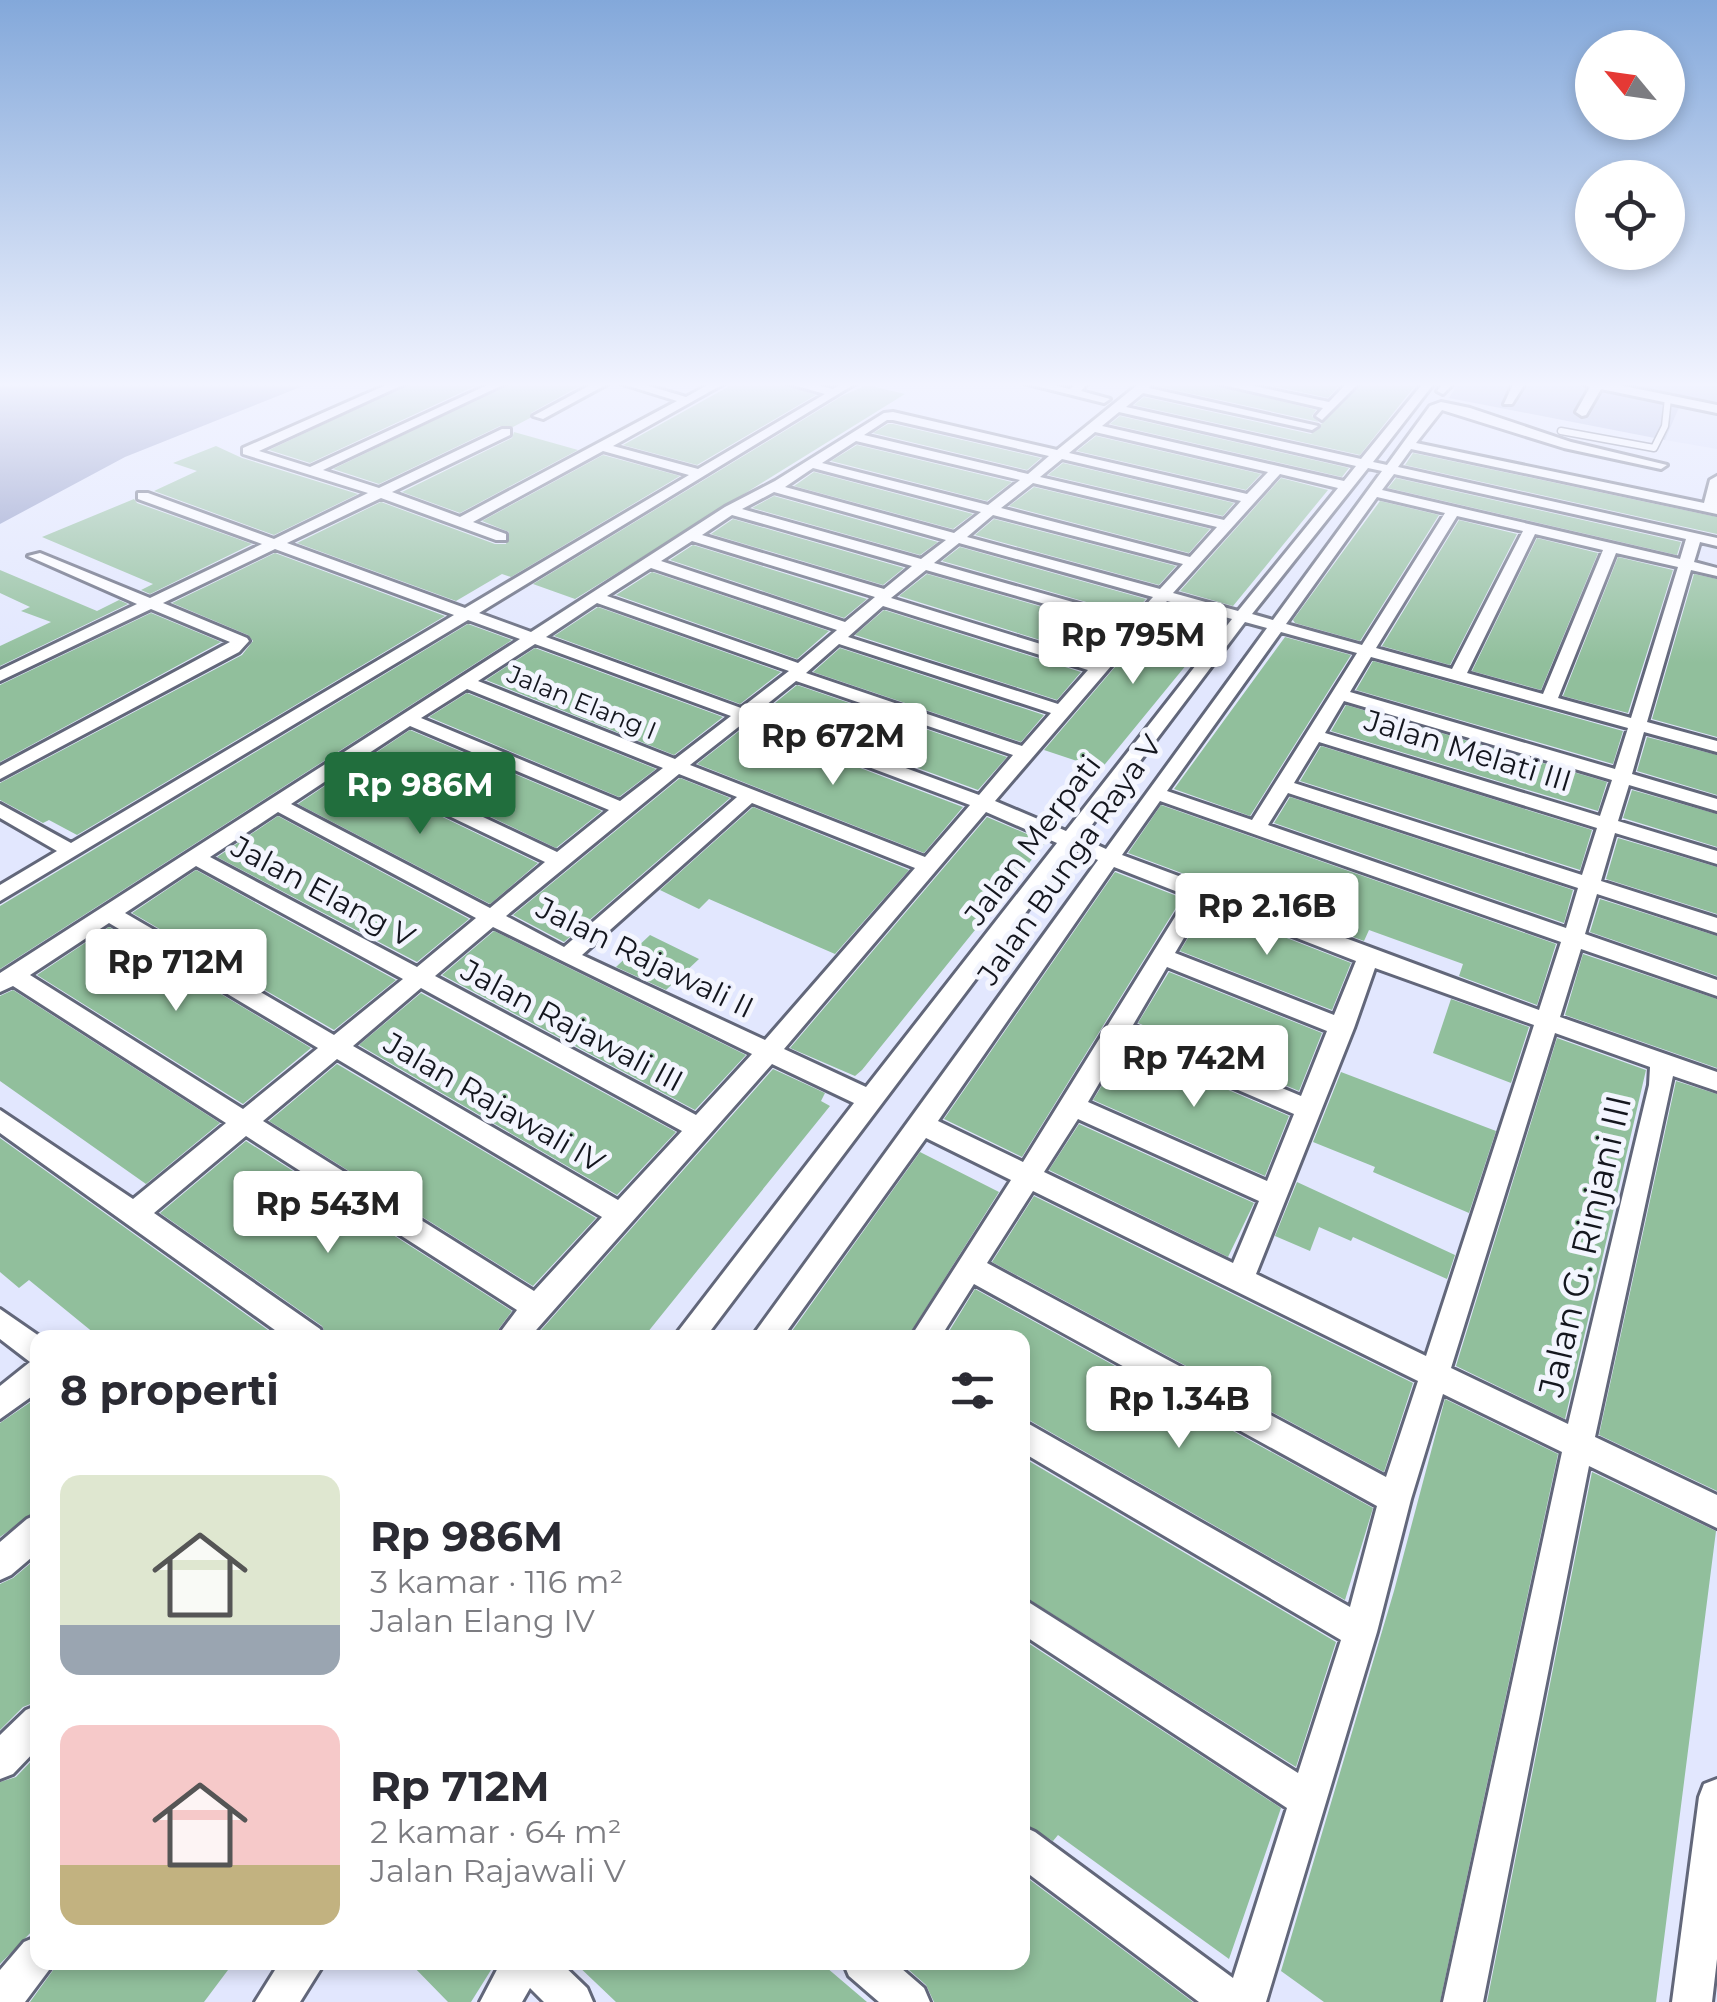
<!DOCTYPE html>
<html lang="id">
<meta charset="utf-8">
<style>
:root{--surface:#fff;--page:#f7f7f7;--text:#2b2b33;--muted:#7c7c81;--accent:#216e3d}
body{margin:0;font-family:Montserrat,sans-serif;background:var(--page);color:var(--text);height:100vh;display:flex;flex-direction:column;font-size:38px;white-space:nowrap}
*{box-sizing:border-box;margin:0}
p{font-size:32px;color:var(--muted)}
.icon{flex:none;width:55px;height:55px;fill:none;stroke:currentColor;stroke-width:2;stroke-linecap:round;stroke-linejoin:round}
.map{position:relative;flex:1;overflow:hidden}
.side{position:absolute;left:30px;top:1330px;width:1000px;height:640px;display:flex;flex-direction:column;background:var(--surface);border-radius:20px;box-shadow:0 5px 15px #0003}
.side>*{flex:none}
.needle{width:65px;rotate:299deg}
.tools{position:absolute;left:1575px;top:30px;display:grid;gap:20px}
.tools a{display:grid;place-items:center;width:110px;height:110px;border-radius:50%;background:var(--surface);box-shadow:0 5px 15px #0003;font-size:50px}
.price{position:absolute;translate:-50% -85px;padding:0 22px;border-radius:10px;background:#fff;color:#222;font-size:32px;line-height:65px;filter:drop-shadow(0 2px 5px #0008)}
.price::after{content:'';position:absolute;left:50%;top:60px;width:30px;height:22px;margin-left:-15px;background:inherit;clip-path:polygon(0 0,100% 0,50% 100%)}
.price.selected{background:var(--accent);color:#fff}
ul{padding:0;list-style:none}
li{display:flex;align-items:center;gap:30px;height:250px;padding:0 30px}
li span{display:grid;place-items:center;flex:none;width:280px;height:200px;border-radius:20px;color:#555}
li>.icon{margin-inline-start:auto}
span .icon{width:120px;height:120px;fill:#fffc;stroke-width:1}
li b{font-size:42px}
h2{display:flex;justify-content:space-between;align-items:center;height:120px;padding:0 30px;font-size:42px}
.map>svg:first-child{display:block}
.built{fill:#d4dbf9}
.green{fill:#afb9df}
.water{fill:#8b96c4}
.building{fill:#91bf9c}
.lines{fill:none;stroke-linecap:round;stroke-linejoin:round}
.lane-casing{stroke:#62677a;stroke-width:9}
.street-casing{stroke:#62677a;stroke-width:6}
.lane{stroke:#fff;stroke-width:6}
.street{fill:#fff;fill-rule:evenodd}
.labels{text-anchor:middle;stroke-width:10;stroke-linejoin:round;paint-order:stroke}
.far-street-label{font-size:25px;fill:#14161e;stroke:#f3f5fe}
.street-label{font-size:30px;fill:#14161e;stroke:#f3f5fe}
.near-street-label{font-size:35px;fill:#14161e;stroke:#f3f5fe}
</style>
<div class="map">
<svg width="1717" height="2002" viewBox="0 0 1717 2002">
<rect width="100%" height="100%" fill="#e2e7fe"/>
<path class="built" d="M1681,403L1717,409V449L1665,440Z"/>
<path class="green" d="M1459,382H1717V409L1681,403L1665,440L1449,398Z"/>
<path class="water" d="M0,382H313L125,457L0,524Z"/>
<path class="building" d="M413,382H484L310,463L269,450Z
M513,382H587L531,413L530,418L513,427L500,426L379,484L333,469Z
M737,382H779L816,395L697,465L623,445Z
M1158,382H1207L1316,410L1312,416L1319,422L1156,386Z
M1255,382H1342L1328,398Z
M1364,382H1418L1360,455L1134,405L1144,397L1311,434Z
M867,385L905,394L575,599L533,584L842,396Z
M1120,416L1349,468L1342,477L1110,424Z
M888,424H893L1041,458L1027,470L873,433Z
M514,432L578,450L460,513L402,492L512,438Z
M1096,436L1261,474L1246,490L1077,451Z
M857,445L1012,482L987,501L831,461Z
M216,446L242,458L358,494L274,535L154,491L197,471L173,463Z
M1413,453L1717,517V534L1405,465Z
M603,455L680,476L511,577L502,574L456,601L297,543L381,502L495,544H506L509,532L482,521Z
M1063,463L1234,503L1223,516L1048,475Z
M814,472L973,514L953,529L794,486Z
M1281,478L1328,490L1233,606L1180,591Z
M1396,478L1681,542L1677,555L1388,488Z
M1034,487L1210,529L1189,553L1009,506Z
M774,496L938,542L920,555L752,508Z
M134,499L137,503L252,544L150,594L141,590L153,584L42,537Z
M1380,501L1439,515L1360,641L1295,623L1293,620Z
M733,519L904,568L883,585L711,534Z
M994,519L1176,566L1159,585L975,535Z
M1459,520L1517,534L1450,665L1382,646Z
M1537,538L1598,553L1541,690L1472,671Z
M693,545L867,599L844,618L670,560Z
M960,547L1146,599L1132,615L942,561Z
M275,553L445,616L77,835L49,820L43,823L0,800V783L242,655L253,641L248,635L172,603Z
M1618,557L1673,570L1628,713L1563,696Z
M0,570L97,611L119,600L128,604L0,666V646L51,622L21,611L30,607L0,593Z
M652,572L829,631L797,659L616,595Z
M927,574L1119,629L1095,657L899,596Z
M1694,574L1717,579V737L1652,719Z
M1168,605L1223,620L1101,769L1044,750Z
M598,607L781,672L740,704L554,636Z
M884,610L1081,672L1057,700L855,635Z
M151,613L221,642L0,762V685Z
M468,624L512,640L0,969V906Z
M1285,637L1351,655L1250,816L1174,789Z
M535,648L723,717L674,755L486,680Z
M840,648L1044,715L1021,742L813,672Z
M1373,661L1623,731L1613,764L1356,690Z
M797,685L1007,757L978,790L764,712Z
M467,693L656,769L619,797L429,717Z
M1346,705L1607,782L1598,811L1331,731Z
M747,725L963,807L924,853L697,764Z
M410,730L602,811L556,848L368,758Z
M1647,737L1717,755V795L1637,771Z
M1321,746L1592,830L1580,870L1300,781Z
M347,771L538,863L490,904L298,804Z
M680,778L730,798L564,942L513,915Z
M1632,790L1717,814V847L1623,818Z
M1290,797L1573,890L1564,923L1274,823Z
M1161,805L1556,944L1537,1005L1459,976L1463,964L1369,930L1364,941L1128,853Z
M753,807L909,870L835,954L709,899L699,909L660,890Z
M278,816L469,919L417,962L217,857Z
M987,817L1046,842L862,1070L855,1076L790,1048Z
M1618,838L1717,867V914L1606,879Z
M196,870L396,980L334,1030L132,913Z
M1115,872L1182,898L1022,1157L944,1119Z
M1600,899L1717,936V976L1590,932Z
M1207,907L1351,963L1332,1010L1180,951Z
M109,927L311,1048L243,1104L37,975Z
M494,931L746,1055L695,1110L442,975Z
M650,935L699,959L666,990L616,967Z
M1583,954L1717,999V1068L1565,1015Z
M1169,972L1322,1033L1299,1091L1138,1023Z
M13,990L220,1123L146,1184L0,1081V996Z
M421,993L676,1132L617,1195L359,1045Z
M1451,999L1529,1027L1511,1083L1433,1053Z
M1557,1038L1646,1070L1565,1419L1456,1366Z
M1126,1046L1289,1116L1265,1176L1093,1100Z
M337,1064L596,1218L533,1286L269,1121Z
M773,1069L825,1093L821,1101L830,1106L643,1338H534Z
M1341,1072L1496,1131L1469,1213L1373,1172L1375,1167L1313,1142Z
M1676,1081L1717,1094V1491L1599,1435Z
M1079,1124L1254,1203L1228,1257L1049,1170Z
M0,1138L279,1338H100L29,1280L19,1288L0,1272Z
M246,1141L512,1311L492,1338H328L322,1326L160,1213Z
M920,1152L999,1192L907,1338H787Z
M1297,1182L1455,1255L1447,1279L1353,1237L1351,1241L1319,1227L1310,1251L1275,1236Z
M1034,1196L1413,1383L1384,1472L992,1262Z
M975,1289L1373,1508L1345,1600L1022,1416V1338H945Z
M38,1397V1510L0,1537V1423Z
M1445,1399L1558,1454L1440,2002H1324L1281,1971L1394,1591Z
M1022,1457L1336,1642L1296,1767L1022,1595Z
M1592,1472L1716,1531L1656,2002H1487Z
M38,1557V1701L23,1707L0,1730V1584L13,1578Z
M1022,1639L1281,1808L1229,1959L1058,1835L1053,1841L1022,1822Z
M38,1754V1925L0,1964V1782L16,1777Z
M1022,1874L1193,2002H934L926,1985L900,1962H1022Z
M59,1962H234L204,2002H30Z
M409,1962H496L471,2002H448Z
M574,1962H820L867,2002H616Z"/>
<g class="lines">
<defs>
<path id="lane" d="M1561,431L1654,448L1665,426L1668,398"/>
<path id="street" d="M393,382H409L259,451L310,467L494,382H509L323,470L379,488L502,429H510V435L392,492L460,517L677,401L616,382H635L686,397L713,382H727L613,446L698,469L825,394L783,382H804L833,389L844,382H858L479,613L531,632L725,507L775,481L884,413L893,412L1057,450L1141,382H1154L1149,388L1318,426L1312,430L1143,393L1126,407L1361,459L1424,382H1435L1373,462L1387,465L1430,406L1441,402L1470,408L1571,442L1667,465L1661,469L1564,448L1442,410L1416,443L1704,503L1710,480L1717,476V514L1411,449L1398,467L1717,538V546L1700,542L1694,562L1717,568V576L1691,570L1647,722L1717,741V752L1644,732L1632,774L1717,799V811L1629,785L1618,821L1717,851V864L1615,833L1601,881L1717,918V933L1597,894L1585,934L1717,980V996L1581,949L1560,1017L1717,1072V1091L1673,1076L1595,1437L1717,1495V1528L1589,1466L1483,2002H1443L1562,1452L1443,1394L1411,1499L1377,1632L1266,2002H1199L1022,1869V1826L1035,1832L1233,1978L1287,1808L1022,1634V1598L1298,1773L1341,1640L1022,1452V1420L1350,1607L1377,1506L974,1284L940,1338H910L1011,1180L926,1138L782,1338H751L1098,860L1073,850L705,1338H673L854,1103L772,1064L529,1338H496L517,1310L246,1136L154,1213L320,1329L324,1338H286L0,1133V1110L133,1199L226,1123L13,986L0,992V973L520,639L468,620L0,901V885L57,851L0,818V804L71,843L454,615L275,549L163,603L247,638L249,641L239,652L0,779V766L230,642L151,609L0,681V670L137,604L28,556L40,553L150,598L262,544L138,499V493H148L274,539L368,493L243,454V448ZM1119,412L1356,466L1344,481L1102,426ZM887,420H893L1049,456L1028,474L864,435ZM1095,432L1268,472L1247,494L1069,453ZM856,441L1020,480L988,505L822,463ZM603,451L689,475L465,608L287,543L381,498L496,540H506V534L473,522ZM1062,459L1241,501L1224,520L1040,477ZM813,468L981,512L954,533L785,487ZM1368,468L1382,471L1273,620L1252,614ZM1280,474L1338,488L1238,611L1173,593ZM1394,474L1686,539L1680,559L1382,490ZM1033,483L1217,527L1190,557L1001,508ZM774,492L946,540L921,559L742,509ZM1377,497L1445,513L1362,645L1286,624ZM732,515L912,566L884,589L702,535ZM993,515L1183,564L1160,589L967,537ZM1457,516L1523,531L1452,669L1376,648ZM1535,534L1603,550L1543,694L1467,673ZM692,541L875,597L845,622L661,561ZM959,543L1153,597L1133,619L934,563ZM1616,553L1678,567L1631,718L1558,698ZM651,568L837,630L798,663L607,596ZM926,570L1126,627L1096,661L891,598ZM1167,601L1232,619L1066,831L995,801ZM597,603L789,671L741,708L546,637ZM883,606L1088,670L1058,704L848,637ZM1245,622L1267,628L1106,849L1082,838ZM1281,632L1357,653L1252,820L1167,791ZM535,644L731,716L675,759L478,681ZM839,644L1051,713L1022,746L806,673ZM1371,657L1628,728L1615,769L1350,692ZM796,681L1013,755L979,795L756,713ZM467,689L663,768L620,801L421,718ZM1344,701L1612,780L1600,816L1325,733ZM746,721L970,805L925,857L690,765ZM410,726L609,810L557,852L360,759ZM1319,742L1597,828L1582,875L1294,783ZM347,767L545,862L490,908L291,804ZM679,774L737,797L564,947L506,916ZM1288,793L1578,888L1566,928L1268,825ZM1160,801L1561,942L1539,1010L1122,855ZM752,803L915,868L765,1040L582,955ZM278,812L476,918L417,967L210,857ZM986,812L1057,843L866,1087L784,1049ZM196,866L403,979L334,1035L125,913ZM1114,867L1188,896L1023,1162L938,1121ZM1205,902L1356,961L1334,1015L1175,953ZM109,923L318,1048L243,1109L30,975ZM493,927L752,1054L696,1115L435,976ZM1167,967L1327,1031L1301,1096L1133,1025ZM1375,968L1534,1025L1426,1356L1256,1274L1354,1028ZM421,988L682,1131L618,1200L353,1046ZM1555,1033L1650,1067L1649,1085L1568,1424L1451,1368ZM1124,1041L1294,1114L1267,1181L1088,1102ZM337,1059L602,1217L534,1291L263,1121ZM1078,1119L1259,1201L1233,1263L1044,1172ZM1033,1191L1418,1381L1386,1477L987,1263Z
M596,382H611L543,419L533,416Z
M1020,382H1041L1070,389L1077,382H1089L1081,391L1110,399L1104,403Z
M1211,382H1235L1329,402L1348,382H1360L1322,420L1316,416L1323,408Z
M1444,382H1455L1443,394L1437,391Z
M1514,382H1526L1512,404H1504Z
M1580,382H1604L1717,405V413L1601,389L1586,415L1582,416L1576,412L1590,387Z
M0,1309L42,1338H38V1392L0,1419V1386L30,1362L0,1339Z
M38,1514V1552L11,1575L0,1580V1542L27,1519Z
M38,1705V1748L13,1774L0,1779V1735L26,1710Z
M1717,1779V1959L1712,2002H1672L1699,1797L1704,1784Z
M38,1936V1962H55L25,2002H0V1970L24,1942Z
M280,1962H325L300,2002H255Z
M501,1962H560L587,1988L593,2002H544L530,1988L522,2002H480Z
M843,1962H894L924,1988L930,2002H879L849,1976Z"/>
</defs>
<use href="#lane" class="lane-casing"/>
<use href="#street" class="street-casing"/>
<use href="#lane" class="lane"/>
<use href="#street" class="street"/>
</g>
<linearGradient id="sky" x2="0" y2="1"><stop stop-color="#83a8da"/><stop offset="0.58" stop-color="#f2f4ff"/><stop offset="1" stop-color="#f2f4ff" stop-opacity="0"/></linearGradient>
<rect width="1717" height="663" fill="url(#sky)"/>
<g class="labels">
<g class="far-street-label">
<text transform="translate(582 702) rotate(22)" y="9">Jalan Elang I</text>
</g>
<g class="street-label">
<text transform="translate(1468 751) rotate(17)" y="10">Jalan Melati III</text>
<text transform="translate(1033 840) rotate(-53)" y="10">Jalan Merpati</text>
<text transform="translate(1070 860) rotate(-55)" y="10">Jalan Bunga Raya V</text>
<text transform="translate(323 892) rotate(28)" y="10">Jalan Elang V</text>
<text transform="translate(645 958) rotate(26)" y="10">Jalan Rajawali II</text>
<text transform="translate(572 1026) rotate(28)" y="10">Jalan Rajawali III</text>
<text transform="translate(494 1103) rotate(30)" y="10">Jalan Rajawali IV</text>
</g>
<g class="near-street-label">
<text transform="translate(1585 1246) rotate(-77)" y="12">Jalan G. Rinjani III</text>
</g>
</g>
</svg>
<div class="tools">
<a><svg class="needle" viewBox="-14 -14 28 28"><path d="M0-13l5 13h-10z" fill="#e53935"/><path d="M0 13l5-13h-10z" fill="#7c7c81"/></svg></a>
<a><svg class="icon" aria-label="locate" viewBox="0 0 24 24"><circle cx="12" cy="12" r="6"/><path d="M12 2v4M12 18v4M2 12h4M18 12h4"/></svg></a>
</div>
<b class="price" style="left:1133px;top:687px">Rp 795M</b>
<b class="price" style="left:833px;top:788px">Rp 672M</b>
<b class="price selected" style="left:420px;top:837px">Rp 986M</b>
<b class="price" style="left:1267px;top:958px">Rp 2.16B</b>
<b class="price" style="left:176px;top:1014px">Rp 712M</b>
<b class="price" style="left:1194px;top:1110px">Rp 742M</b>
<b class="price" style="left:328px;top:1256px">Rp 543M</b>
<b class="price" style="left:1179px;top:1451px">Rp 1.34B</b>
<section class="side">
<h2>8 properti<svg class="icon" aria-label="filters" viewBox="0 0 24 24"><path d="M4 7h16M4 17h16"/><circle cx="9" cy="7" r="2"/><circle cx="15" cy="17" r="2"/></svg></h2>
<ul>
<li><span style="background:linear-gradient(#dfe7d0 75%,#9aa5b1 0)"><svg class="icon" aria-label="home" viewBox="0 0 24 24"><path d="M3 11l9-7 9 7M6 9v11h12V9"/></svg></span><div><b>Rp 986M</b><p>3 kamar · 116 m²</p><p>Jalan Elang IV</p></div></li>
<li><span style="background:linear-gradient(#f6c9c9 70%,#c2b280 0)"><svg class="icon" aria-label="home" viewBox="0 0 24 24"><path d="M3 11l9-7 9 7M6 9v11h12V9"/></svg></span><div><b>Rp 712M</b><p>2 kamar · 64 m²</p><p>Jalan Rajawali V</p></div></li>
</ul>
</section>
</div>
